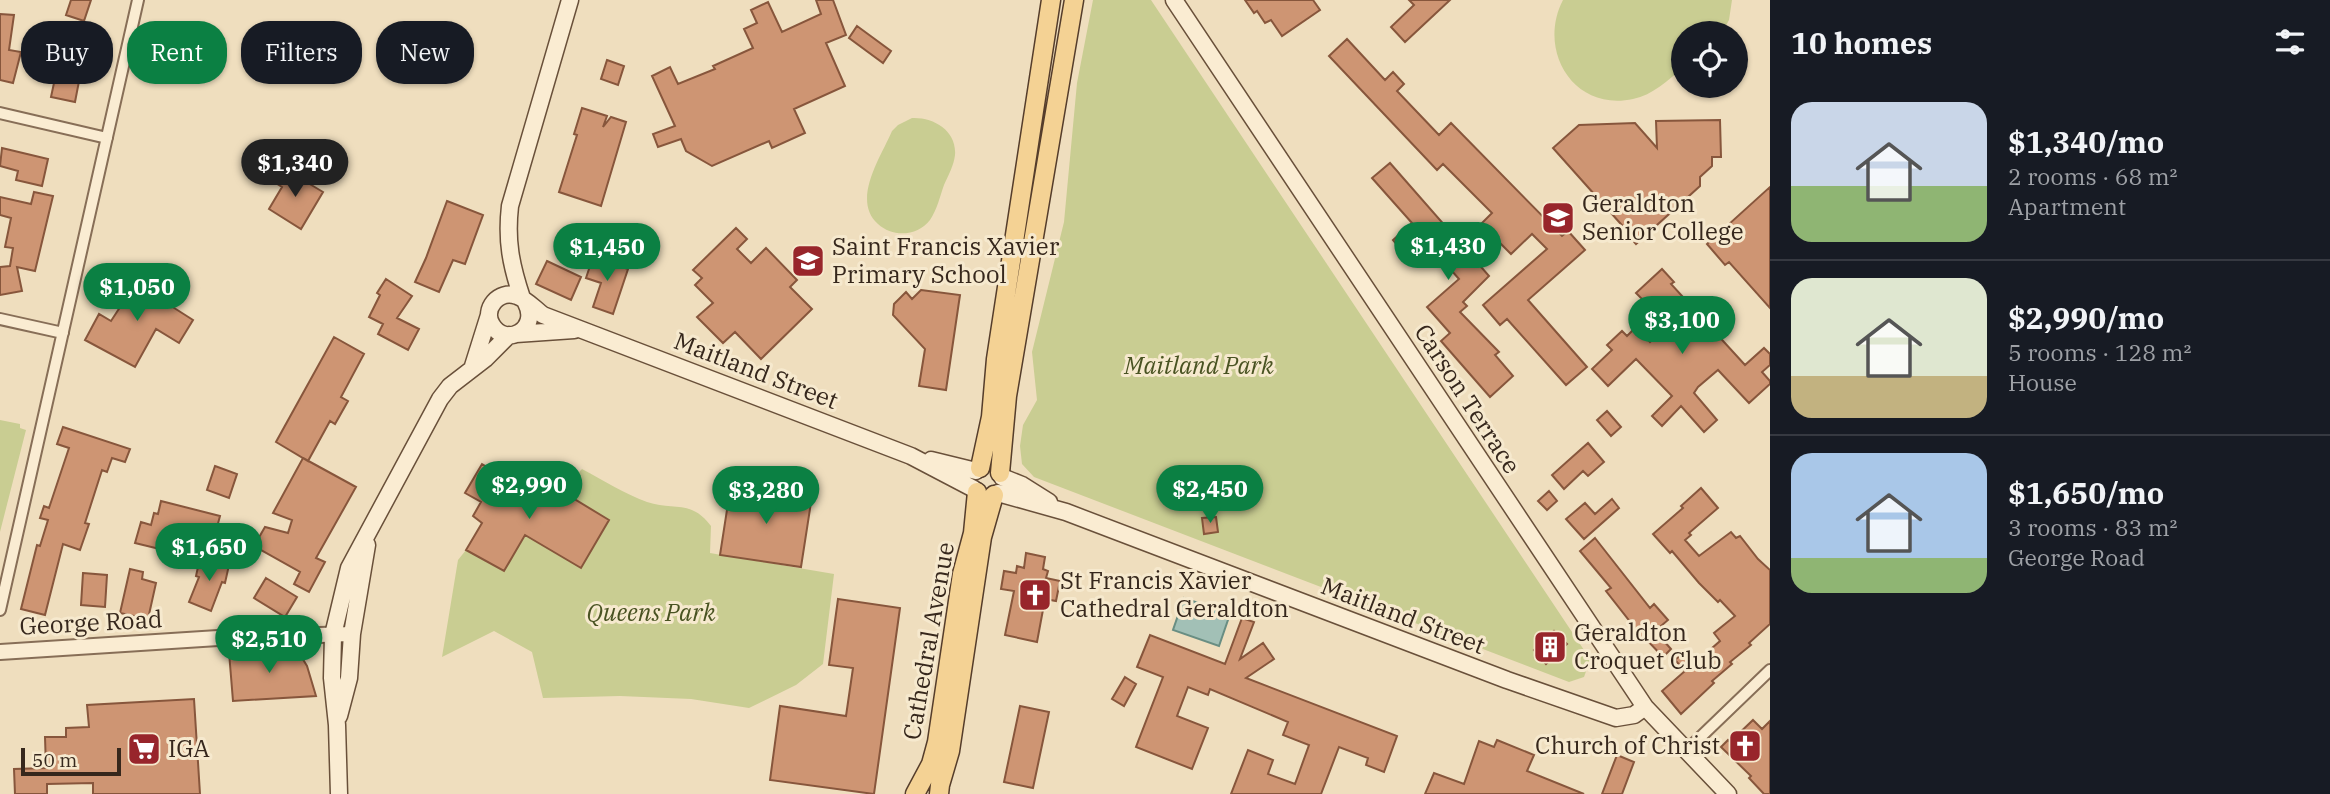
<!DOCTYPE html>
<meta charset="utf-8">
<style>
:root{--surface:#171b24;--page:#242831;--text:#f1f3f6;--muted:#9ea1a6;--line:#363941;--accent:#0b8043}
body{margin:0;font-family:"IBM Plex Serif",serif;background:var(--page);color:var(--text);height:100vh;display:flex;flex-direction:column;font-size:26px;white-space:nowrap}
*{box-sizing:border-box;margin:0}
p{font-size:23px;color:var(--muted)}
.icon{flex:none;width:38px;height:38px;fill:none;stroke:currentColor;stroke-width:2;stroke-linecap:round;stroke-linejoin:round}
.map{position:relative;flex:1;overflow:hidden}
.drawer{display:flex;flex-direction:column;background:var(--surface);width:560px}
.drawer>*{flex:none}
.guide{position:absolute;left:21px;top:21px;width:665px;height:63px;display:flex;gap:14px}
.buttons{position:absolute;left:1671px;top:21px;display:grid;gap:14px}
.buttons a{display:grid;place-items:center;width:77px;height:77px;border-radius:50%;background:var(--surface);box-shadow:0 2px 5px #0004;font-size:35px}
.scale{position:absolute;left:21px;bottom:18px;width:100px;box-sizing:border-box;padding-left:7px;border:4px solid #36271c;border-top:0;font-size:19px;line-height:24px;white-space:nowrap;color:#36271c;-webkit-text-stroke:5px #f6e9ce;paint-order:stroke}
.price{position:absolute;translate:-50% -60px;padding:0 16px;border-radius:24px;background:var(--accent);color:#fff;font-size:23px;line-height:46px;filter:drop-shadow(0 2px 4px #0008)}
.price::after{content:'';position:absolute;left:50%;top:42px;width:21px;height:16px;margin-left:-10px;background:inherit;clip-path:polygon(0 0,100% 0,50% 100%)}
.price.on{background:#222;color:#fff}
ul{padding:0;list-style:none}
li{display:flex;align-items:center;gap:21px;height:175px;padding:0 21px}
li+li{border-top:2px solid var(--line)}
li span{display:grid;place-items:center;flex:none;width:196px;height:140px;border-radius:21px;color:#555}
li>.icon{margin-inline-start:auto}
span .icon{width:84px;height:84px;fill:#fffc;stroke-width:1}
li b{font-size:30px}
h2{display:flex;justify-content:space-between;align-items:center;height:84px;padding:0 21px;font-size:30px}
.chip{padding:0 24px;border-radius:28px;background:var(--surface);box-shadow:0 2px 5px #0004;font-size:24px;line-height:63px}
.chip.on{background:var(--accent);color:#fff}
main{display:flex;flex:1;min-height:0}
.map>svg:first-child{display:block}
.green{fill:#c9cd92}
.water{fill:#a2c0b6;stroke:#698e83;stroke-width:2}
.building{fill:#ce9573;stroke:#87563c;stroke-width:2}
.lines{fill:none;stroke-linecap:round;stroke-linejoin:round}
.minor-casing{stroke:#876e57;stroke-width:14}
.tertiary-casing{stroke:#876e57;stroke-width:18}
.secondary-casing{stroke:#69503a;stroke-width:19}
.primary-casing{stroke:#553d2b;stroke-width:21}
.minor{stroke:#faecd2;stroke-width:10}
.tertiary{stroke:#faecd2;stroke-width:14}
.secondary{stroke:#faecd2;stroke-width:16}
.primary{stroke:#f4d294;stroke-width:18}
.labels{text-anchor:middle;stroke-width:6;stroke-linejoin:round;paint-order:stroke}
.poi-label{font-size:24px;fill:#36271c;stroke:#f6e9ce;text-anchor:start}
.park-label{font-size:24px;font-style:italic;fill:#495322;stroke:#f6e9ce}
.street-label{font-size:24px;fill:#36271c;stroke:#f6e9ce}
</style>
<main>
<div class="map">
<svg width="1770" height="794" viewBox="0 0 1770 794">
<rect width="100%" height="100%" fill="#efdebe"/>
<path class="green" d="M1093,0H1151L1584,650L1590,660L1584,677L1569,682L1034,477L1022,464L1020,446L1023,425L1037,400L1032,352L1064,222L1077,83Z
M1563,0H1732L1729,20L1722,33H1684L1683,68C1668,80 1653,95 1633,99C1573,112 1537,50 1563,0Z
M912,118C934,117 957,131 955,155C954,165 948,176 944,185C940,196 937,210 930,220C918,236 893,238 878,224C851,200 881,157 892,131L898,125Z
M0,420L20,424V428L26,430L0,532Z
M582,469C603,480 625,494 647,502C673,511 691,499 711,526L710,553L834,574L823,664L796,685L749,708L691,699L620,696L543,698L532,652L494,631L442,657L458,560L466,550L504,571L525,535L581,568L609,520L561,491Z"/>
<path class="water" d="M1184,598L1230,614L1219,646L1173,630Z"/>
<path class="building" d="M71,0H91L84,21L66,15Z
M816,0H833L846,35L826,43L845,86L794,109L805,133L772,148L769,141L712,166L686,151L681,139L658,147L653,134L675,126L652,76L670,67L678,84L715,69L713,66L753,48L744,29L757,23L751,10L768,2L782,32L821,14Z
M1245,0H1313L1320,10L1282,36L1271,20L1265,23L1257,11L1254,13Z
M1409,0H1450L1405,42L1391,27L1414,5Z
M0,14L14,15L9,50L21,52L13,83L0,80Z
M857,26L891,51L883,63L849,38Z
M59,39L83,43L78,76H80L75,102L51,97L54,83L45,81L47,69L54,71Z
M1347,39L1385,80L1393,72L1404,84L1397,91L1439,135L1451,123L1562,236L1568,231L1585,250L1528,300L1587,367L1566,385L1507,319L1500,325L1483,305L1547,249L1532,234L1511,254L1481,224L1492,213L1443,164L1437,170L1329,56Z
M607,60L624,66L618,85L601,79Z
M582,108L607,116L603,127L611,117L626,122L601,206L559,192L577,135L574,134Z
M1720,120L1721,157H1712V166L1700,177V186L1636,244L1628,235V232L1553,148L1579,125L1635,123L1657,148L1656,121Z
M2,148L48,159L42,186L16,180L18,171L0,166Z
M1390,163L1489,276L1463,302L1467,306L1460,312L1499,352L1495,355L1513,376L1490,397L1441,341L1450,333L1427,307L1459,279L1422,237L1404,253L1393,240L1412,223L1372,178Z
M283,168L323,192L301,229L269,209L282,187L274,182Z
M1770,187V308L1729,262L1725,265L1707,244Z
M34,192L53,196L35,271L17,267L22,291L0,295V267L10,266L13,248L5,247L11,218L0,215V197L31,204Z
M447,201L483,215L465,264L453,260L439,292L415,282L426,258Z
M736,228L747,239L737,249L751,263L766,248L797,280L790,287L812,309L761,359L735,332L723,343L697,317L713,303L695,285L702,278L693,270Z
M593,257L628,269L613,314L593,307L601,283L586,278Z
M547,261L581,277L571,300L536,284Z
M1662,269L1674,282L1671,284L1745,365L1764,348L1770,354V365L1762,372L1770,381V384L1749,403L1718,370L1698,387L1694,393L1717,420L1704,432L1681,406L1662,426L1652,416L1672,396L1636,359L1608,386L1592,369L1612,350L1607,345L1622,331L1627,336L1636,327L1650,342L1673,320L1658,304L1652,309L1636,293Z
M124,276L193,320L179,343L156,329L135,367L85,340L99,314L111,321L124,301L112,294Z
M386,279L412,296L397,318L419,329L408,350L378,334L383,324L369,317L380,295L377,293Z
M921,290L960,295L946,390L919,386L925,349L893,315L894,304L906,292L912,299Z
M334,337L364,354L341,397L348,401L335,424L330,421L308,461L276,442Z
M1607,411L1621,427L1611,436L1597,420Z
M63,427L130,449L125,462L112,458L107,472L102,470L85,523L89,524L80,550L63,544L45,615L21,609L37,545L40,546L48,520L40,518L44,506L49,508L69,448L57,444Z
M1588,443L1604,462L1588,476L1583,471L1564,489L1552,475Z
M303,458L356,487L316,558L325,562L309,592L294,584L300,572L254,546L265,527L288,533L292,520L273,513Z
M482,464L506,478L523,468L524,488L553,505L561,491L609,520L581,568L525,535L504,571L466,550L482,523L473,516L481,502L465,493Z
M215,466L237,474L229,498L207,490Z
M731,484L812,496L801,567L720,555Z
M1701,488L1718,508L1689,533L1691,535L1685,540L1699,556L1731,532L1736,538L1740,536L1758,559L1770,570V624L1749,643L1751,645L1730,662L1732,664L1712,681L1714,683L1681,714L1662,691L1685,671L1675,660L1686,650L1696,662L1720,641L1714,633L1735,616L1720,600L1718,602L1699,583L1672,551L1670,553L1653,534L1683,508L1681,506Z
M1549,491L1557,501L1547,510L1538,501Z
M1612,499L1619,508L1584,539L1566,519L1585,503L1595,514Z
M161,501L220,516L213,542L177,533L172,552L135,543L141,522L151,525L154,513L158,514Z
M1216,517L1218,532L1204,534L1202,518Z
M1595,538L1650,608L1654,604L1668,620L1655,631L1671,649L1663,657L1646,639L1643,641L1629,625L1631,623L1606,591L1611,588L1580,551Z
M1026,553L1045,557L1043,569L1048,571L1046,578L1060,581L1056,601L1045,599L1037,642L1005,635L1014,591L1001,589L1004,571L1016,573L1017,566L1024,568Z
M200,558L229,565L225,583L222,582L211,611L189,602L199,577L196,576Z
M130,569L143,572L142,579L156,583L148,619L120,613Z
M83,573L107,575L105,607L81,605Z
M266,578L297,597L285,617L254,598Z
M838,599L900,608L874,794L770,780L780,706L846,716L853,668L829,665Z
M1242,618L1254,622L1240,659L1263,643L1274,659L1246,678L1397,736L1384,772L1366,765L1368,758L1339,747L1321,794H1231L1248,750L1273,760L1268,774L1295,784L1309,745L1283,735L1288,722L1210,689L1208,695L1188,687L1177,716L1208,728L1192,769L1136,747L1163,677L1137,667L1150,635L1225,664Z
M1554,631L1567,644L1546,664L1534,650Z
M292,648L299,653L307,666L316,696L233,701L229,652Z
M1125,677L1136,684L1124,706L1112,699Z
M194,699L200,794H93V783L47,784V794H15L14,769L46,768L45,737H66V728L89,727L87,705Z
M1020,706L1049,712L1033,788L1004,782Z
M1753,720L1762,729L1770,721V794H1764L1749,778L1751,776L1721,747L1728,740L1730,742Z
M1497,740L1534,755L1527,771L1584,794H1425L1434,773L1464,784L1479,741L1494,747Z
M1617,755L1634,762L1622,794H1602Z"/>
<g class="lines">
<defs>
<path id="minor" d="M0,113L107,138
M0,319L63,333
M0,610L138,0
M1686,751L1770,670"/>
<path id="tertiary" d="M0,652L218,638L352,634"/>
<path id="secondary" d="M1174,0L1645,707L1728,794
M522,298C511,265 506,241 510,206L570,0
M526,303C540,329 506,348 492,325C482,309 499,289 517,296C526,299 535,309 543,315L911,456L974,489
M516,334L574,330
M473,366L489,315
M931,460L976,471
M1002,477L1022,485L1049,502
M998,493L1066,512L1507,680L1616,718L1634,715L1645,707
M339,716L349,678L352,634L367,545
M339,794L337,725L332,678L333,635L349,568L440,399L450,386L485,359L509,335"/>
<path id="primary" d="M980,468L991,417L996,359L1051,0
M1000,473L1007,396L1074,0
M915,794L931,764L937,742L962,574L973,533L977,492
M939,794L940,785L950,751L982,537L994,495"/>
</defs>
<use href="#minor" class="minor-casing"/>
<use href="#tertiary" class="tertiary-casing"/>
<use href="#secondary" class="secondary-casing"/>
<use href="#primary" class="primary-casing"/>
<use href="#minor" class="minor"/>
<use href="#tertiary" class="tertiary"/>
<use href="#secondary" class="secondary"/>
<use href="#primary" class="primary"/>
</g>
<defs>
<symbol id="school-square" viewBox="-11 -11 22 22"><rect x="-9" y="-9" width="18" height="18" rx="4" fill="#98252b" stroke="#f6e9ce"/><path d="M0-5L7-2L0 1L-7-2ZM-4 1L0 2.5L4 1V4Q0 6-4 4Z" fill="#fff"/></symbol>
<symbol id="church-square" viewBox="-11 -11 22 22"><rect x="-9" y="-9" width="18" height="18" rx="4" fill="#98252b" stroke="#f6e9ce"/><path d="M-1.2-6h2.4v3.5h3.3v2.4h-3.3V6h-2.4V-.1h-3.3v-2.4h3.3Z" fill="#fff"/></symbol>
<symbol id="building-square" viewBox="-11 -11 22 22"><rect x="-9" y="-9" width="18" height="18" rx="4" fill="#98252b" stroke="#f6e9ce"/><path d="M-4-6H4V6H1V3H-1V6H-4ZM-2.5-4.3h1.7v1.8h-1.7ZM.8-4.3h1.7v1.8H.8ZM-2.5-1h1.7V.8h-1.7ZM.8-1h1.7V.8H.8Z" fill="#fff"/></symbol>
<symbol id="supermarket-square" viewBox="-11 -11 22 22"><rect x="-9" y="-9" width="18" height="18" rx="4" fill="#98252b" stroke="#f6e9ce"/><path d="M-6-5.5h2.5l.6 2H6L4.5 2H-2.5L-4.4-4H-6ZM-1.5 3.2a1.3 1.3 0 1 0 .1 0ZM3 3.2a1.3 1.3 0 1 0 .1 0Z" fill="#fff"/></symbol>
</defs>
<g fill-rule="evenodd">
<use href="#school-square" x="1539" y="199" width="38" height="38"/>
<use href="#school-square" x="789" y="242" width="38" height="38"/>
<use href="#church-square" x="1016" y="576" width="38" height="38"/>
<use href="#building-square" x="1531" y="628" width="38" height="38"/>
<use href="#church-square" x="1726" y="727" width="38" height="38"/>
<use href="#supermarket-square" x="125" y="730" width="38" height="38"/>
</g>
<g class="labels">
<g class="poi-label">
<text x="1582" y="212">Geraldton<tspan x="1582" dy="28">Senior College</tspan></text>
<text x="832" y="255">Saint Francis Xavier<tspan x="832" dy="28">Primary School</tspan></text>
<text x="1060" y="589">St Francis Xavier<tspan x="1060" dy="28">Cathedral Geraldton</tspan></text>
<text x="1574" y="641">Geraldton<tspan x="1574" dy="28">Croquet Club</tspan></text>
<text x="1720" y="754" text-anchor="end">Church of Christ</text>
<text x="168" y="757">IGA</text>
</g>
<g class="park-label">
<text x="1199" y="374">Maitland Park</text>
<text x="651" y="621">Queens Park</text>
</g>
<g class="street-label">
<text transform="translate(756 371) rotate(21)" y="8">Maitland Street</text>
<text transform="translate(1467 399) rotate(57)" y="8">Carson Terrace</text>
<text transform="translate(1403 616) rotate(21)" y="8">Maitland Street</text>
<text transform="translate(91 623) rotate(-3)" y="8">George Road</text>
<text transform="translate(929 641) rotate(-80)" y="8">Cathedral Avenue</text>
</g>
</g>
</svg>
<div class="buttons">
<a><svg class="icon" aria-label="locate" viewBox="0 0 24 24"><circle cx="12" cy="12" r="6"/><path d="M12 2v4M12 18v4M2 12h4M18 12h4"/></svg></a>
</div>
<div class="scale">50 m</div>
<b class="price on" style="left:295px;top:199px">$1,340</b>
<b class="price" style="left:1448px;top:282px">$1,430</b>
<b class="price" style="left:607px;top:283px">$1,450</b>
<b class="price" style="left:137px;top:323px">$1,050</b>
<b class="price" style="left:1682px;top:356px">$3,100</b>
<b class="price" style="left:529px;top:521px">$2,990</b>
<b class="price" style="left:1210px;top:525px">$2,450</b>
<b class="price" style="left:766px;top:526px">$3,280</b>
<b class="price" style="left:209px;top:583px">$1,650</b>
<b class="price" style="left:269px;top:675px">$2,510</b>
<div class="guide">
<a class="chip">Buy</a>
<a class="chip on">Rent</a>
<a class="chip">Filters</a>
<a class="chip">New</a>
</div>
</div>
<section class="drawer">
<h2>10 homes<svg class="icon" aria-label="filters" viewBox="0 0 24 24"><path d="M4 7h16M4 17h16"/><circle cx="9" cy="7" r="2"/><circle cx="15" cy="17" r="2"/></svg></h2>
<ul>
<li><span style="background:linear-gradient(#c9d6e8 60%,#8fb573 0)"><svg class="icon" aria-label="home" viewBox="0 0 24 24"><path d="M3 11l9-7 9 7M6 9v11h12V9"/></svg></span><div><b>$1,340/mo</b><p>2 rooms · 68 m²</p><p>Apartment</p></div></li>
<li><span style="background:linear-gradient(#dfe7d0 70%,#c2b280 0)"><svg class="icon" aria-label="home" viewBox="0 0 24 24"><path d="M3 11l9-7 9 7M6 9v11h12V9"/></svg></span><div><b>$2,990/mo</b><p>5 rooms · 128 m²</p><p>House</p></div></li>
<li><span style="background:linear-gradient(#a9c7e8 75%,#8fb573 0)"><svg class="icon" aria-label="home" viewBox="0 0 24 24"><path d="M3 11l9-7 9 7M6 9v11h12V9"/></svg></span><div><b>$1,650/mo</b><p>3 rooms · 83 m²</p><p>George Road</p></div></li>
</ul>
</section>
</main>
